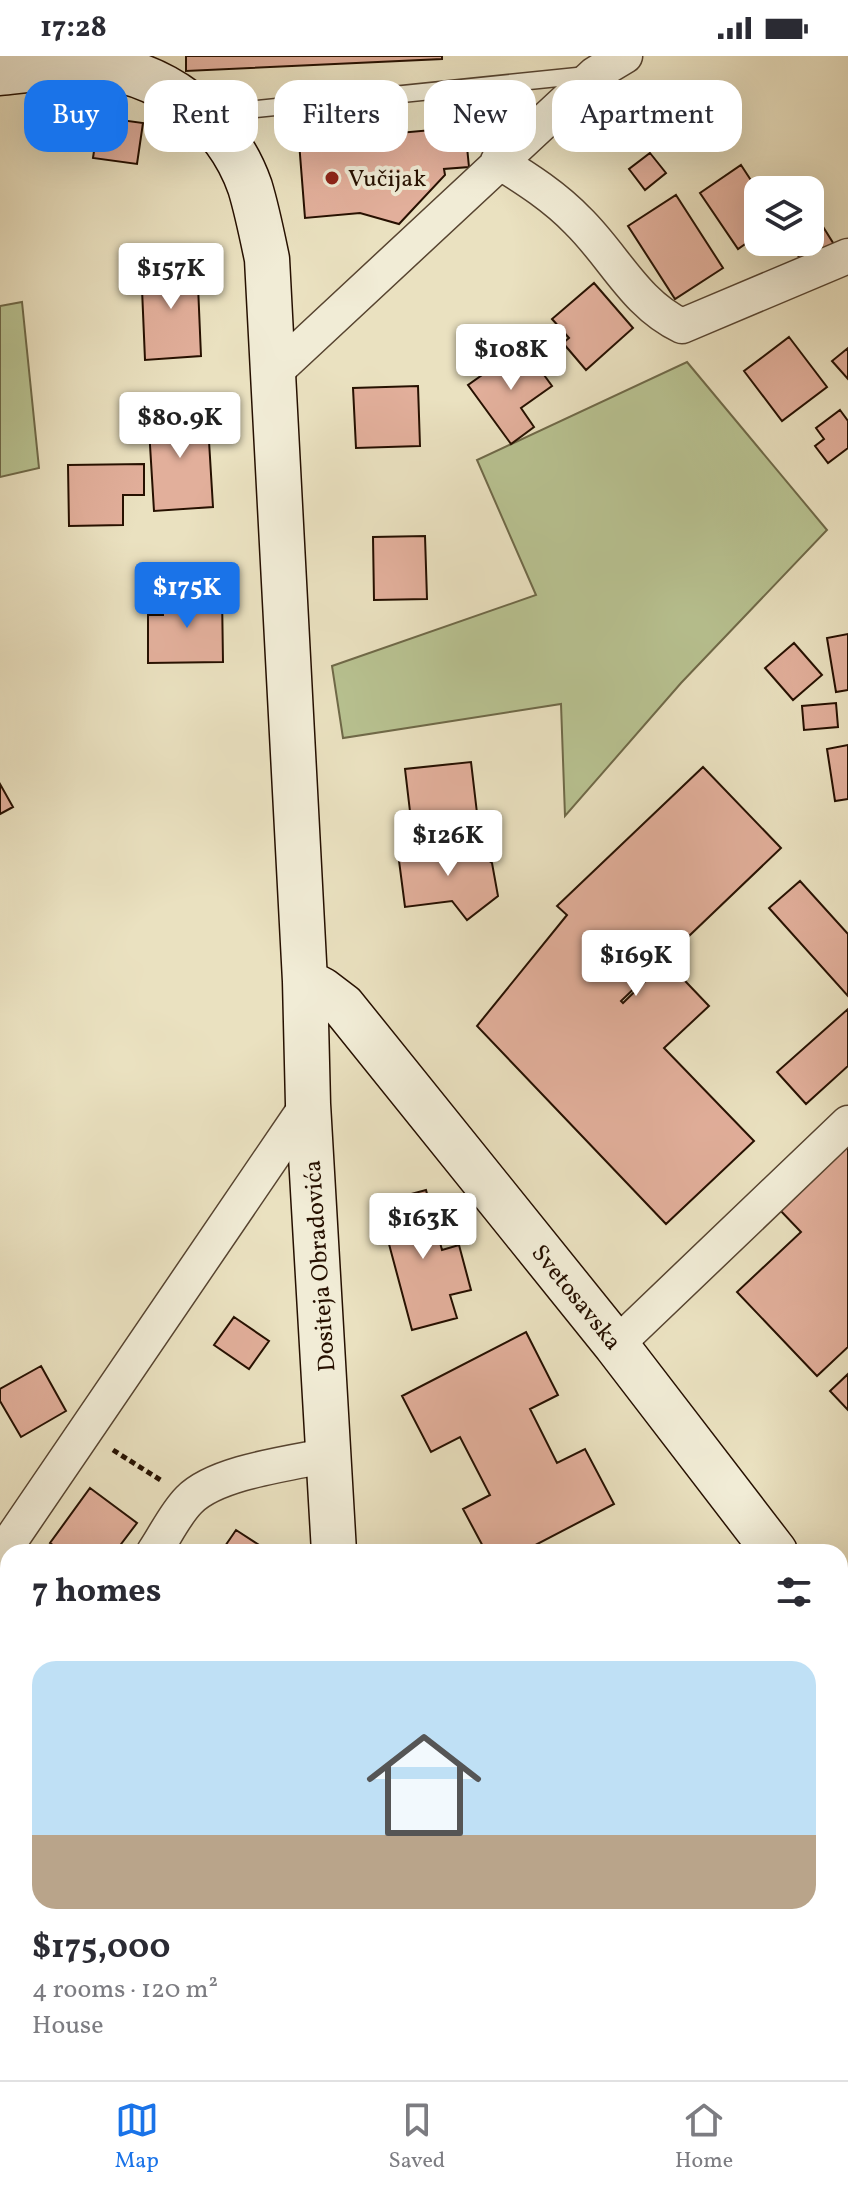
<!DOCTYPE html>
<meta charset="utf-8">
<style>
:root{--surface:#fff;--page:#f2f2f3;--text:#2b2b33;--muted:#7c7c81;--line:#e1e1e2;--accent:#1a73e8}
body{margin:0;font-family:Vollkorn,serif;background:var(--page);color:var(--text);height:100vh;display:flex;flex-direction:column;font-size:30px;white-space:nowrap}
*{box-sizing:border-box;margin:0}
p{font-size:26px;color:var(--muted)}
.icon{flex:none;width:44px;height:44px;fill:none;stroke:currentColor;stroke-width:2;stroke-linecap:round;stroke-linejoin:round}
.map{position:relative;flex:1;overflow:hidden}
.side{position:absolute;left:0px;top:1488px;width:848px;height:536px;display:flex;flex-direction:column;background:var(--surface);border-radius:24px 24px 0 0;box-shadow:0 8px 32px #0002}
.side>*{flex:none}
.hud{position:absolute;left:24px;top:24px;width:800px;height:72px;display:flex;gap:16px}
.tools{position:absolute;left:744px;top:120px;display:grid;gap:16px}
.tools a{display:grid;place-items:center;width:80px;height:80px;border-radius:16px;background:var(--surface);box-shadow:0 8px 32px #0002;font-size:40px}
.price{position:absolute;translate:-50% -68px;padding:0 18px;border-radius:8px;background:#fff;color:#222;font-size:26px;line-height:52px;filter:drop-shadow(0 2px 4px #0008)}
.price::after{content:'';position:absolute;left:50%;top:48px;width:24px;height:18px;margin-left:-12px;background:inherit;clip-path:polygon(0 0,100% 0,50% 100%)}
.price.current{background:var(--accent);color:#fff}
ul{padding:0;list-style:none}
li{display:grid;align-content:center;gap:16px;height:424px;padding:0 32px}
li+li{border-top:2px solid var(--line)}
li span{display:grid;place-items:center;height:248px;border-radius:24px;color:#555}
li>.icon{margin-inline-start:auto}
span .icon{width:144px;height:144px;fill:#fffc;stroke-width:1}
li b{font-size:34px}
h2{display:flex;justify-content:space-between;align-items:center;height:96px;padding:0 32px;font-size:34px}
.pill{padding:0 28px;border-radius:24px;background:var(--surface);box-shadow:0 8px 32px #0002;font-size:28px;line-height:72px}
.pill.current{background:var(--accent);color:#fff}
.status{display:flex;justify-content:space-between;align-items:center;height:56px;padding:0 40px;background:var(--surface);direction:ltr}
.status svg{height:22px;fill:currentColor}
.menu{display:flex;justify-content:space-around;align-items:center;height:112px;border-top:2px solid var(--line);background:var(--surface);font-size:22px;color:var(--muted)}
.menu a{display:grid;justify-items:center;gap:4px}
.menu .current{color:var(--accent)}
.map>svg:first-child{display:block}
.green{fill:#b8c291;stroke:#6f6948;stroke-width:2}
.building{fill:#e2af9b;stroke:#261000;stroke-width:2}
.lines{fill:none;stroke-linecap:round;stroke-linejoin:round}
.lane-casing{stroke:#574430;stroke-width:19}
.street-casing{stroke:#574430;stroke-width:37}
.secondary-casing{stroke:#261000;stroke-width:47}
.path{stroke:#261000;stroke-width:5;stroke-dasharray:6 4;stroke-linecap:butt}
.lane{stroke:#f1ecd6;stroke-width:16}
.street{stroke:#f1ecd6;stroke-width:34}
.secondary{stroke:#f1ecd6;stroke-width:44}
.poi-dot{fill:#8f2418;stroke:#f1ecd6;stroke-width:3}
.labels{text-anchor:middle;stroke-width:8;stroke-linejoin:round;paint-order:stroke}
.poi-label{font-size:24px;fill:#261000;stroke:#f1ecd6;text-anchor:start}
.street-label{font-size:24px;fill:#261000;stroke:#f1ecd6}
</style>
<div class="status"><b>17:28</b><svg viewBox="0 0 49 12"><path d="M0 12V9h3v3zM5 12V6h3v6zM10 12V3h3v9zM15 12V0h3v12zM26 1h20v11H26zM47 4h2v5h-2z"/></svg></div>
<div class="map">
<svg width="848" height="2024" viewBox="0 0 848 2024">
<rect width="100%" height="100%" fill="#eae1c0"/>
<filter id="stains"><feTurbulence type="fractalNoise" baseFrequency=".0025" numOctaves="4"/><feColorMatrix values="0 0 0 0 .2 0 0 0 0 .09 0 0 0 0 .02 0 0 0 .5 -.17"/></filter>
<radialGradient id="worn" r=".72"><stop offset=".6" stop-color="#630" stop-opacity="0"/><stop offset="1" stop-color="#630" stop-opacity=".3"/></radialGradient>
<path class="green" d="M22,246L39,412L0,421V250Z
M687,306L827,474L681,627L565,760L561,648L343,682L332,610L536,539L477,404Z"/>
<path class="building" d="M186,0H442V3L186,15Z
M99,61L143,67L137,108L93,102Z
M465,71L469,111L444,113L445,119L399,168L360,157L305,162L299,86Z
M650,97L666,117L645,134L629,113Z
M741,109L758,135V179L738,193L700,137Z
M676,139L723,212L675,243L628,170Z
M812,153L835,190L805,210L789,186H810Z
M197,206L201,300L145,304L141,209Z
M594,227L633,272L586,314L563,287L569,282L552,263Z
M789,281L827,331L782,365L744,315Z
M523,290L552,330L521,352L534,371L511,388L468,329Z
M848,292V323L832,305Z
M418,330L420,390L356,392L353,332Z
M207,352L213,451L154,455L148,356Z
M840,354L848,365V392L828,407L815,390L824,383L816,372Z
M144,408V439H123V469L69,470L68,409Z
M425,480L427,543L374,544L373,481Z
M163,538H222L223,606L148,607V559H163Z
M848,578V634L836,636L827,582Z
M794,587L822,619L793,644L765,612Z
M836,647L838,671L804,674L802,650Z
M848,689V743L835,745L827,693Z
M471,706L477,757L411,764L405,713Z
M703,711L781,792L621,945L623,947L666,905L709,950L664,992L754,1085L666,1168L477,970L567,859L557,850Z
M0,728L13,751L0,758Z
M468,789L492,807L498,840L467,864L452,845L405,851L398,797Z
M800,825L848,878V940L769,852Z
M848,953V1010L806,1048L777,1016Z
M848,1086V1291L817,1320L737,1236L801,1176L778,1152Z
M426,1134L442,1194L459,1189L471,1234L450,1239L457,1262L412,1274L378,1147Z
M234,1261L269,1285L249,1313L214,1289Z
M526,1276L558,1339L530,1353L557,1407L585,1393L614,1448L522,1496H486L463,1453L490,1439L460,1381L431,1396L402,1340Z
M41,1310L66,1355L21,1381L0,1345V1333Z
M848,1318V1354L830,1335Z
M90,1432L137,1467L115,1496H63L50,1487Z
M236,1474L270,1496H221Z
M8,1543V1604L0,1598V1554Z
M840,1672L848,1681V1810L840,1801Z
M0,1790L8,1802V1809L0,1814Z
M840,1898L848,1907V1928L840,1935Z
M121,2016H138L144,2024H109Z
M156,2016H162L167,2024H144Z
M554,2016H638L640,2018L633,2024H561Z
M685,2016H762L769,2024H683L680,2020Z"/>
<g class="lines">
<defs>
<path id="lane" d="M208,58L587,19
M840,1843L848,1852"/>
<path id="street" d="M498,105C527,123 555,141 578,165C614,200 635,248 682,270L848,200
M275,316L595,18L625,0
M616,1289L848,1067
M154,1496C165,1480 175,1458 189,1444C216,1416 292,1407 330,1399
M0,1500L308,1048
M212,2016L217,2024
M506,2016L513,2024
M802,2016L808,2024"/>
<path id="secondary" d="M0,17C28,14 58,10 86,10C159,12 226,62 250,131C257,154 262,179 267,203L305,925L308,1048L334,1496
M305,925L322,934L343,950L616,1289L775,1496
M840,1581L848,1591
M354,2016L355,2024"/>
</defs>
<use href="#lane" class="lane-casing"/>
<use href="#street" class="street-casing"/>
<use href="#secondary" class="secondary-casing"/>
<path class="path" d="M113,1394L162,1425"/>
<use href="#lane" class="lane"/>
<use href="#street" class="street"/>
<use href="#secondary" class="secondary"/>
</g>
<circle class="poi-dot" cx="332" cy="122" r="8"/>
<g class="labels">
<g class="poi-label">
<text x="348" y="130">Vučijak</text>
</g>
<g class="street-label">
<text transform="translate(319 1210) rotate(-94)" y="8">Dositeja Obradovića</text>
<text transform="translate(577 1241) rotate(51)" y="8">Svetosavska</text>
</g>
</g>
<rect width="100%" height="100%" filter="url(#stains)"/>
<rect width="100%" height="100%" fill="url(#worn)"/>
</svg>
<div class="tools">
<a><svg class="icon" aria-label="layers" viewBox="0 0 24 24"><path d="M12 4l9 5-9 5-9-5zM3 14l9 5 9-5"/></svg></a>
</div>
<b class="price" style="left:171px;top:255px">$157K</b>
<b class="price" style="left:511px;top:336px">$108K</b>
<b class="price" style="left:180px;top:404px">$80.9K</b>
<b class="price current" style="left:187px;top:574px">$175K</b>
<b class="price" style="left:448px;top:822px">$126K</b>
<b class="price" style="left:636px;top:942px">$169K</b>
<b class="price" style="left:423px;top:1205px">$163K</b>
<div class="hud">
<a class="pill current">Buy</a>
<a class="pill">Rent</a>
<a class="pill">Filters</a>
<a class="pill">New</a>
<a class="pill">Apartment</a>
</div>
<section class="side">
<h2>7 homes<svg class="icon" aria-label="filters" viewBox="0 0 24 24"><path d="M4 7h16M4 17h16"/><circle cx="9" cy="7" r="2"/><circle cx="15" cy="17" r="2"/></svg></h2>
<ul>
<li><span style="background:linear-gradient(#bfe0f5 70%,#b9a48a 0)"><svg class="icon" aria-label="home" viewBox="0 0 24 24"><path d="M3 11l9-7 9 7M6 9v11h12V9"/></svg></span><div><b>$175,000</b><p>4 rooms · 120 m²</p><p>House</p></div></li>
</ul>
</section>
</div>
<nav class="menu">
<a class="current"><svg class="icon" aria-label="map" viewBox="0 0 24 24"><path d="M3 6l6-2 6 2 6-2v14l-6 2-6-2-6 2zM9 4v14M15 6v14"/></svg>Map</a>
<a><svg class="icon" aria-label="saved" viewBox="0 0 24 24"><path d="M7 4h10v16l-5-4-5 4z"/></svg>Saved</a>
<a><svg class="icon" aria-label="home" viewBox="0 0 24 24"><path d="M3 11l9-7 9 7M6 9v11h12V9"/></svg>Home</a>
</nav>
